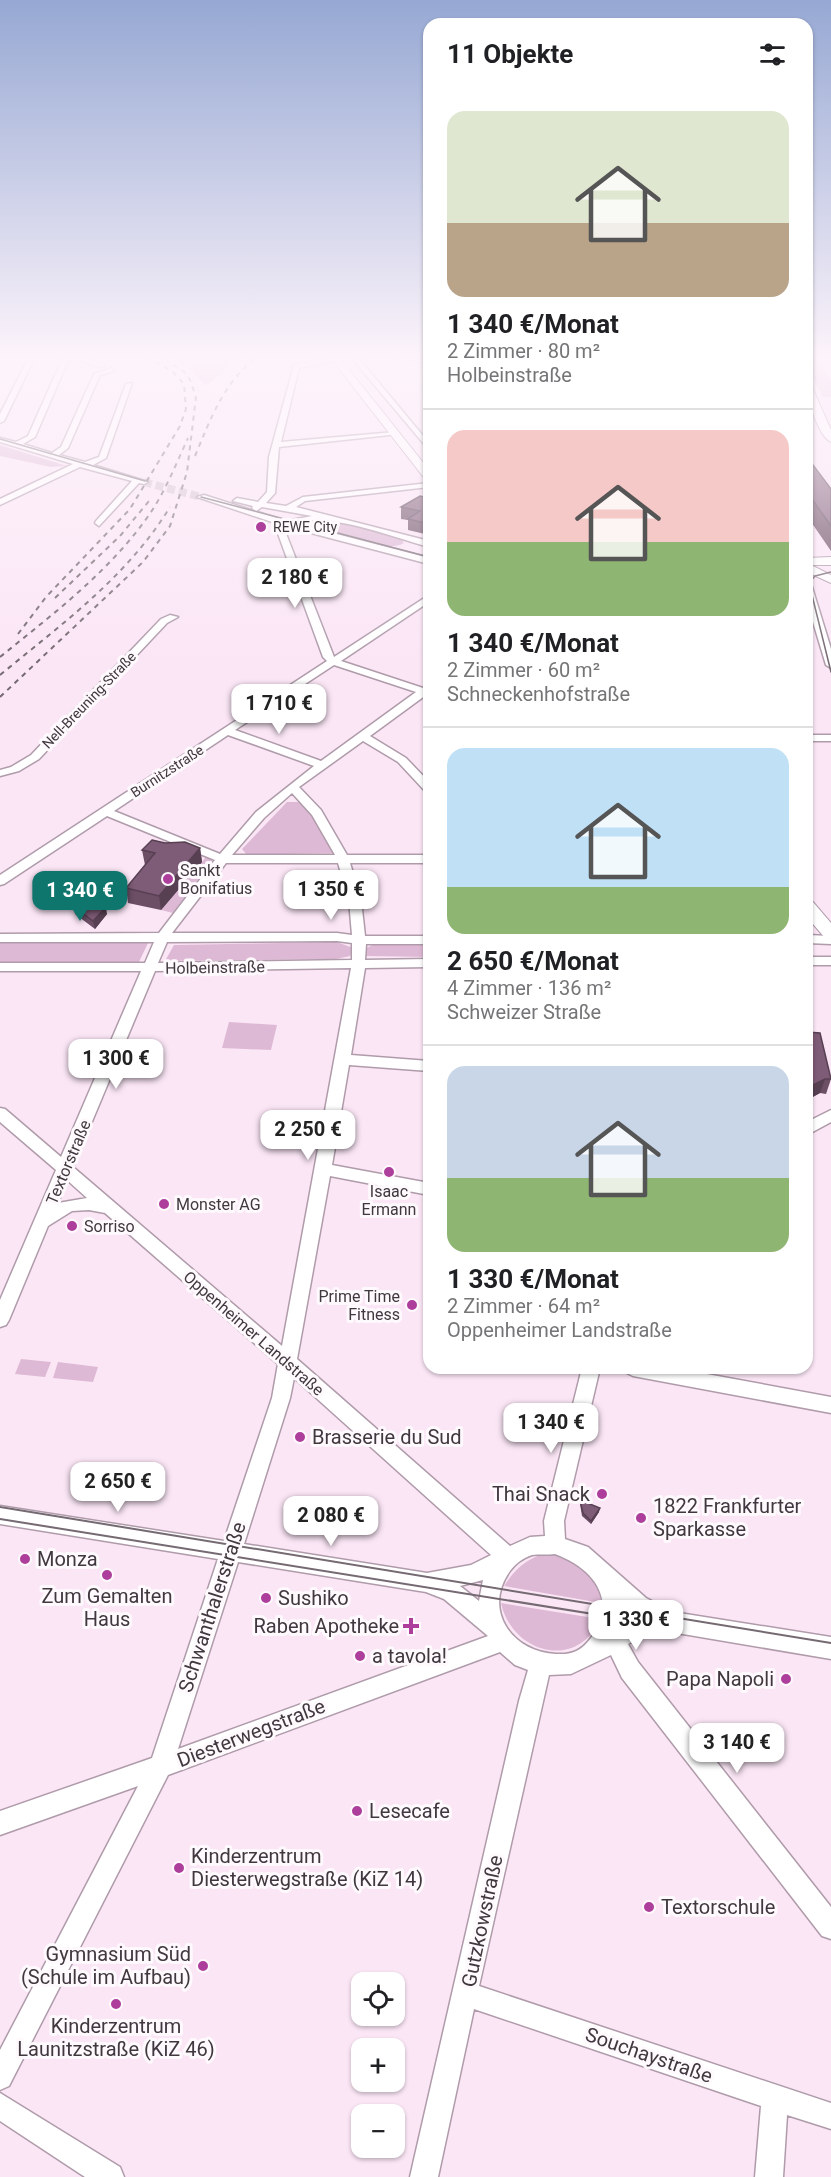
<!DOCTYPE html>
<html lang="de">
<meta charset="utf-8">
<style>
:root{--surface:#fff;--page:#f2f2f2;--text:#202124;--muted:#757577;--line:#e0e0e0;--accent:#0f766e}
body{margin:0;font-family:Roboto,sans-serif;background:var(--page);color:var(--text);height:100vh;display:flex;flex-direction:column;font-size:22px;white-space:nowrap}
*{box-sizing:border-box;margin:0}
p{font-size:20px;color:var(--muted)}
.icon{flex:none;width:33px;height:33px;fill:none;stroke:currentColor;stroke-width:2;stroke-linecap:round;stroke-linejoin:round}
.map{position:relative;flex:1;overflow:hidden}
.side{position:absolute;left:423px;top:18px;width:390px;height:1356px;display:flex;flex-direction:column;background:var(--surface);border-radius:18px;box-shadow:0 2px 4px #0004}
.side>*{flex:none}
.tools{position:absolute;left:351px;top:1972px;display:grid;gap:12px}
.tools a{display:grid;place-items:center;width:54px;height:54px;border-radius:12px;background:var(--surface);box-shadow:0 2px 4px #0004;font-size:30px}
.price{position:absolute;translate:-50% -51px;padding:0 14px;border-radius:12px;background:#fff;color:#222;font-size:20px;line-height:39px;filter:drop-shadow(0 2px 3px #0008)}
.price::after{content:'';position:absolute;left:50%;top:36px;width:18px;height:14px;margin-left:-9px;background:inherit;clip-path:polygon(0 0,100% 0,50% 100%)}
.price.active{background:var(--accent);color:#fff}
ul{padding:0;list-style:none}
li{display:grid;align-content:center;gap:12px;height:318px;padding:0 24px}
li+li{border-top:2px solid var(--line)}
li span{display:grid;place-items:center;height:186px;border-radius:18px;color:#555}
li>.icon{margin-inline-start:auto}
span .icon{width:108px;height:108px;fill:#fffc;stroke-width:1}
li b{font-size:26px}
h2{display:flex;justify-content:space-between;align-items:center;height:72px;padding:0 24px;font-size:26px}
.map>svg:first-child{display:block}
.green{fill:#deb9d5}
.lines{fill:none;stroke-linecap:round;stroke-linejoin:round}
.minor-tunnel{stroke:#d6c3d1;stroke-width:8;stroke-dasharray:8 4;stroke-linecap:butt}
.minor-casing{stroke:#af9baa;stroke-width:3}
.major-casing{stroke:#af9baa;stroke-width:2}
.minor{fill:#fff;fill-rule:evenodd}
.major{fill:#fff;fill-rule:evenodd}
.tram-far1{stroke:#756972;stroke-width:1.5}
.tram{stroke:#756972;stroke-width:2}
.rail{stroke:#756972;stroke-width:2;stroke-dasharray:5 5;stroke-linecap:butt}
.wall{fill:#6c4e65}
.shaded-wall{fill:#584053}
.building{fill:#7e5b76;stroke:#584053;stroke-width:1.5}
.poi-dot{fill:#ad3e9b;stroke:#fef9fc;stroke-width:2}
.labels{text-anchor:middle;stroke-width:6;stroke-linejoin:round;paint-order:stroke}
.far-poi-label{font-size:14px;fill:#40383e;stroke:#fef9fc;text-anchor:start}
.far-street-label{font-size:14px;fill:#40383e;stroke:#fef9fc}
.poi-label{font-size:16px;fill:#40383e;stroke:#fef9fc;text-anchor:start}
.street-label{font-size:16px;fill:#40383e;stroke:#fef9fc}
.near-poi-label{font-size:20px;fill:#40383e;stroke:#fef9fc;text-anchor:start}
.near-street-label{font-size:20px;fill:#40383e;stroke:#fef9fc}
</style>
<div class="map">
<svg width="831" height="2177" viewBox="0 0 831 2177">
<rect width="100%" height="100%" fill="#fbe6f6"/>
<path class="green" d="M169,357H240L209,384L205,385L193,371Z
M807,357H817L831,381V397H823L807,367Z
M0,445L67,466L51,467L0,456Z
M318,522H338L399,537L404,543C388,554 335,534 315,529L313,525Z
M287,802H301C316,818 325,834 333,853L247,855L242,849Z
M206,857L213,859L173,913L161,910Z
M0,942L148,943L139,962H0Z
M337,942L353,948L350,956L336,959L165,961L174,945Z
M375,944H429V957L366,956L364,949Z
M229,1022L277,1025L271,1050L222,1048Z
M21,1359L51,1362L45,1377L15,1374Z
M58,1362L98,1367L93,1382L53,1378Z
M553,1552C578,1559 599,1575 601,1603L504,1586C516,1567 531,1555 553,1552Z
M501,1603L600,1619C578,1671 512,1654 501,1603Z"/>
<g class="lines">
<path class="minor-tunnel" d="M144,482L201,497"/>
<defs>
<path id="minor" d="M29,357H35L4,421L0,423V414Z
M69,357H84L104,366L99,367L76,359L67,363L35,437L23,444L52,453L61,447L94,374L112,368L114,371L100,375L68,448L59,455L85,462L99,457L126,384L132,383L106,458L93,465L148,482L144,484L139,483L99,526L95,523L96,521L132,481L80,467L0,505V499L73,464L0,442V438L16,442L28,436L61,362Z
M336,357L338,360L299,368L281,442L395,432L399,434L279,447L275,493L266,503L286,506L303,497L429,483V487L305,501L296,507L429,541V547C392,537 331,512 294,523L429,558V564L288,527L285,531L334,657L429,595V602L341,661L423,688L429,685V696L426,695L370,736L406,758L429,782V792L425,791L398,762L363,741L299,787L321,810L347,855H429V863H350L361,900L365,936H429V944H366L365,960L429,959V967L365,968L351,1055L429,1061V1071L349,1065L332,1165L429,1183V1195L330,1176L297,1359L510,1546L530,1537L545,1536L544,1521L582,1368H600L564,1521L565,1539L588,1547L646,1598L673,1612L831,1637V1659L671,1632L639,1638L628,1644L638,1662L831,1907V1939L822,1936L622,1678L611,1655L571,1674L549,1675L479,1986L831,2103V2129L787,2115L783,2177H755L761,2106L474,2009L438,2177H410L519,1701L528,1670L515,1665L500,1652L168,1775L9,2086L0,2090V2050L138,1786L0,1835V1811L152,1758L218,1559L0,1524V1506L224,1541L272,1398L278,1364L105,1213L89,1210L72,1211L48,1226L9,1320L6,1325L0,1327V1300L56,1170L0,1122V1108L5,1109L61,1157L141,971H0V963H145L154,942H0V934L159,933L215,860L107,816L4,884L0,885V875L327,661L323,657L277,531L281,525L197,497L204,495L286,521L312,516L262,507L256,511L252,508L253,506L233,501L237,498L258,502L267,492L269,457L294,365ZM334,665L416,692L321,761L235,730ZM228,735L314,766L256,812L220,854L114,811ZM292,793L312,815L335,855H232L264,818ZM226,863H338L349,900L352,935L337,933H172ZM337,941L352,943V960L158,963L167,942ZM351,968L282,1346L73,1167L155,971ZM67,1180L87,1198L58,1203ZM294,1378L491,1555L471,1565L427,1573L244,1544L290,1398ZM555,1554C593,1568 619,1600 591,1638C582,1650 573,1655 556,1654C512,1652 482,1610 510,1571C515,1564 523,1558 532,1555C539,1554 548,1555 555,1554ZM238,1562L426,1592L444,1599L488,1636L178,1749ZM483,1580L479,1601L460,1586ZM624,1605L641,1617L621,1625Z
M356,357H364L360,360L429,443V450L354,361Z
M395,357L429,359V363L398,359Z
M807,584L812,587L831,649V668L826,665L807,602Z
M170,615L178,617L167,623L39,759L19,771L0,776V770L11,767L31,755L161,619Z
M807,735H831V741H807Z
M807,935L831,936V944L807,943Z
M807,957H831V965H807Z
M831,1110V1122L807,1135V1122Z
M624,1368H674L831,1397V1413L633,1376L627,1373Z
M0,2093L120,2167L124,2177H85L0,2121Z"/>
<path id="major" d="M330,357H339L429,470V480L425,479Z
M807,384L812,387L831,430V442C818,436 807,398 807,384Z
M831,557V565H811L831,575V583L807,572V558Z
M807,901L813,902L831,923V939L825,938L807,917Z"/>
</defs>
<use href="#minor" class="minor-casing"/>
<use href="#major" class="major-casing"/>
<use href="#minor" class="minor"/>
<use href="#major" class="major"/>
<path class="tram-far1" d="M0,439L145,481
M201,497L429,557
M831,572L815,576L809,583L831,672"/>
<path class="tram" d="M0,1507L831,1643
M0,1519L643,1622"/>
<path class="rail" d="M195,456C211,418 223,383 257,357
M55,598L120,536L149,501
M18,634L46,597L130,509L180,426L186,409L184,384L172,371L148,357
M0,657C53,614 109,572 149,515C165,492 176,464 188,438
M0,675C63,623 127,577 170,507
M0,697L143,562L170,526L187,472L196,397L190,380L184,372L161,357"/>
</g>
<path class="wall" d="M807,457L831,489V551L807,516Z
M429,498V535L408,530V520L401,519V507Z
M165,843L200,848L202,862L161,910L128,903L126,888L146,865H145L142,850Z
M74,907L107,914L95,929L75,914Z
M807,1032L831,1079L826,1094L820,1093L809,1099H807Z
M580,1500L599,1512L591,1524L582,1516L580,1504Z"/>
<path class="shaded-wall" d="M200,848L202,862L161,910L159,896Z
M106,907L107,914L95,929L93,921Z
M825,1079L820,1093L809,1099L813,1085Z
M600,1508L599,1512L591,1524V1521Z"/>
<path class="building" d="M807,457L831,489V526L807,492Z
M420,496L429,498V524L408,519L420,511L401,507Z
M152,840L165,843L185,842L200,848L159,896L126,888L155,853L142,850Z
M74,907H106L93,921Z
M807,1032L820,1033L831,1079H825L813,1085L807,1083Z
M580,1500L600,1508L591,1521L583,1513Z"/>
<linearGradient id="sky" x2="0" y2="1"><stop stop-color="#96a8d3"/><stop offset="0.54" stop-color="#fdf4fb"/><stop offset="1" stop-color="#fdf4fb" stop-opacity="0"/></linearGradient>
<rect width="831" height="662" fill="url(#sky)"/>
<g class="poi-dot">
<circle cx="261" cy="527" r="6"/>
<circle cx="168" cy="879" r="6"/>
<circle cx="389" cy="1172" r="6"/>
<circle cx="164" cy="1204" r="6"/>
<circle cx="72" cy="1226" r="6"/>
<circle cx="412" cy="1305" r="6"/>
<circle cx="300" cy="1437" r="6"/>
<circle cx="602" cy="1494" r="6"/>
<circle cx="641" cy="1518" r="6"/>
<circle cx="25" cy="1559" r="6"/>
<circle cx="107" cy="1575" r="6"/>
<circle cx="266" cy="1598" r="6"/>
<path d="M408 1617h6v6h6v6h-6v6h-6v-6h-6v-6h6z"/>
<circle cx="360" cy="1656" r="6"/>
<circle cx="786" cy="1679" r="6"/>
<circle cx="357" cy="1811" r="6"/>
<circle cx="179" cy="1868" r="6"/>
<circle cx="649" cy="1907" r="6"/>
<circle cx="203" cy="1966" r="6"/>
<circle cx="116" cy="2004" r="6"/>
</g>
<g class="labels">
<g class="far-poi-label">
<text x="273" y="532">REWE City</text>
</g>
<g class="far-street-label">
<text transform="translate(89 700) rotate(-46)" y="5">Nell-Breuning-Straße</text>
<text transform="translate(167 771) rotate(-33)" y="5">Burnitzstraße</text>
</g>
<g class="poi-label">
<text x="180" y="876">Sankt<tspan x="180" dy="18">Bonifatius</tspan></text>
<text x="389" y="1197" text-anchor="middle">Isaac<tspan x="389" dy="18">Ermann</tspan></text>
<text x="176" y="1210">Monster AG</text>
<text x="84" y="1232">Sorriso</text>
<text x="400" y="1302" text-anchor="end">Prime Time<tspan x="400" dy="18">Fitness</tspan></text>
</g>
<g class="street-label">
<text transform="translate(215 967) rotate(-1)" y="6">Holbeinstraße</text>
<text transform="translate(68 1162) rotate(-67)" y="6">Textorstraße</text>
<text transform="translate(254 1333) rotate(41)" y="6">Oppenheimer Landstraße</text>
</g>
<g class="near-poi-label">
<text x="312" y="1444">Brasserie du Sud</text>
<text x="590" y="1501" text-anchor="end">Thai Snack</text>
<text x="653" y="1513">1822 Frankfurter<tspan x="653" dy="23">Sparkasse</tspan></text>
<text x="37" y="1566">Monza</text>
<text x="107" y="1603" text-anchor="middle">Zum Gemalten<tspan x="107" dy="23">Haus</tspan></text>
<text x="278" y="1605">Sushiko</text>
<text x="399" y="1633" text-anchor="end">Raben Apotheke</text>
<text x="372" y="1663">a tavola!</text>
<text x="774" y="1686" text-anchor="end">Papa Napoli</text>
<text x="369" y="1818">Lesecafe</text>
<text x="191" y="1863">Kinderzentrum<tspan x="191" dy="23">Diesterwegstraße (KiZ 14)</tspan></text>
<text x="661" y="1914">Textorschule</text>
<text x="191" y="1961" text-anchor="end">Gymnasium Süd<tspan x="191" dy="23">(Schule im Aufbau)</tspan></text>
<text x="116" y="2033" text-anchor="middle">Kinderzentrum<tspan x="116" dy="23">Launitzstraße (KiZ 46)</tspan></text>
</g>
<g class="near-street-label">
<text transform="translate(212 1607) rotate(-72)" y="7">Schwanthalerstraße</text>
<text transform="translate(251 1733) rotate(-21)" y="7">Diesterwegstraße</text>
<text transform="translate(482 1921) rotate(-78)" y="7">Gutzkowstraße</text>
<text transform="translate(649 2055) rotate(19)" y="7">Souchaystraße</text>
</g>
</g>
</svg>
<div class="tools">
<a><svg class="icon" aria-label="locate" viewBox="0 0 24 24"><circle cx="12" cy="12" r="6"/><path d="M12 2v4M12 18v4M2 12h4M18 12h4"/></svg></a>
<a>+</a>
<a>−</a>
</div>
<b class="price" style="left:295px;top:609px">2 180 €</b>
<b class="price" style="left:279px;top:735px">1 710 €</b>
<b class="price" style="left:331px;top:921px">1 350 €</b>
<b class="price active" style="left:80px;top:922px">1 340 €</b>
<b class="price" style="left:116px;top:1090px">1 300 €</b>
<b class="price" style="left:308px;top:1161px">2 250 €</b>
<b class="price" style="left:551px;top:1454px">1 340 €</b>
<b class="price" style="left:118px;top:1513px">2 650 €</b>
<b class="price" style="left:331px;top:1547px">2 080 €</b>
<b class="price" style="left:636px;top:1651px">1 330 €</b>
<b class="price" style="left:737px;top:1774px">3 140 €</b>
<section class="side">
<h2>11 Objekte<svg class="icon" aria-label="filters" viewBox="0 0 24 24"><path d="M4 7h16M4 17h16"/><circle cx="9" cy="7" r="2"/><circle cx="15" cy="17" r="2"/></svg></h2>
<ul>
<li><span style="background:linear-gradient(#dfe7d0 60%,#b9a48a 0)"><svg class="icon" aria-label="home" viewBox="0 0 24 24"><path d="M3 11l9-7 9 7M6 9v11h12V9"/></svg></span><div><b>1 340 €/Monat</b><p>2 Zimmer · 80 m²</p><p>Holbeinstraße</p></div></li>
<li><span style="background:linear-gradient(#f6c9c9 60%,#8fb573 0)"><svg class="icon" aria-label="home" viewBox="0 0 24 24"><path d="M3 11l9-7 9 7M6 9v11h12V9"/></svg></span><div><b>1 340 €/Monat</b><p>2 Zimmer · 60 m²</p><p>Schneckenhofstraße</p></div></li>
<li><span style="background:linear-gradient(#bfe0f5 75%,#8fb573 0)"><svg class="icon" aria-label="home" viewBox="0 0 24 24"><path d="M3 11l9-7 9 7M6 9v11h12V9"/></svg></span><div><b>2 650 €/Monat</b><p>4 Zimmer · 136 m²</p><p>Schweizer Straße</p></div></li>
<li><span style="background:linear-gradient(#c9d6e8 60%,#8fb573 0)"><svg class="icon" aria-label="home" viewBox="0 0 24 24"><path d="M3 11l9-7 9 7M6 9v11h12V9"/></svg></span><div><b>1 330 €/Monat</b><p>2 Zimmer · 64 m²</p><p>Oppenheimer Landstraße</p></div></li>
</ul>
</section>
</div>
